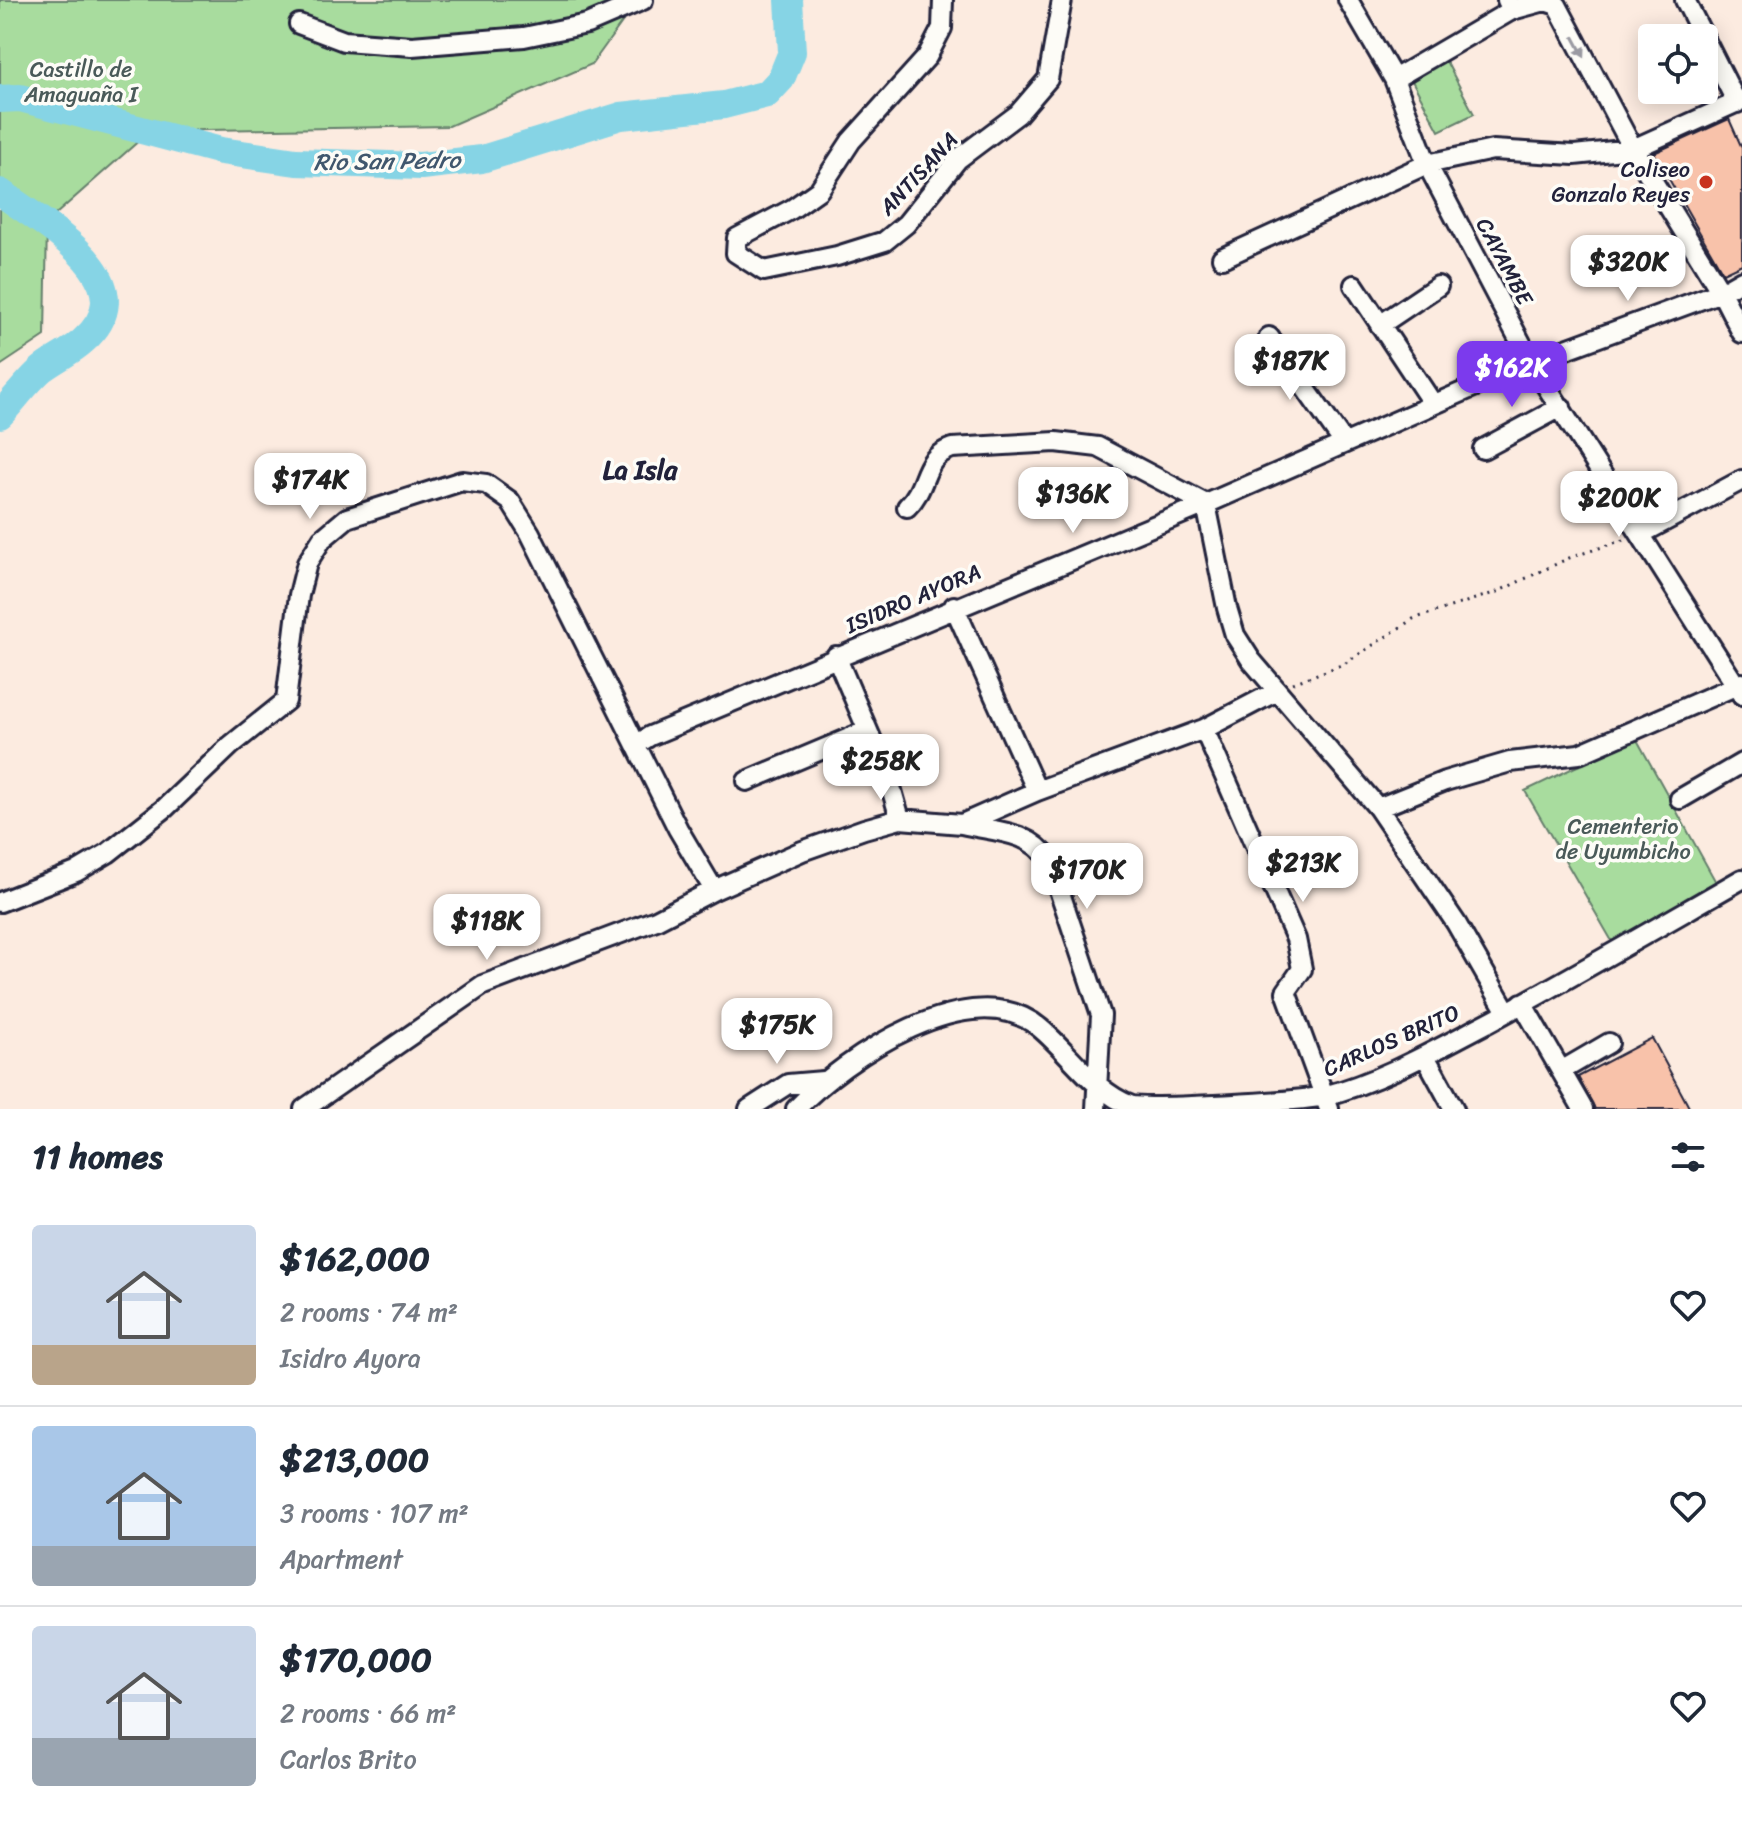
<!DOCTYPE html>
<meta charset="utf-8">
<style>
:root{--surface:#fff;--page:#f2f2f3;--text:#1f2937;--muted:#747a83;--line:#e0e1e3;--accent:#7c3aed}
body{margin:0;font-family:Sriracha,sans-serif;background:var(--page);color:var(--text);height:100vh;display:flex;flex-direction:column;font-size:30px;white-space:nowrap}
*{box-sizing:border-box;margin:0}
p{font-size:26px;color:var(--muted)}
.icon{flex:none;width:44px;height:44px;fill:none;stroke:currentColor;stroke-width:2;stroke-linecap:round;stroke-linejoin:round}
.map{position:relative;height:1109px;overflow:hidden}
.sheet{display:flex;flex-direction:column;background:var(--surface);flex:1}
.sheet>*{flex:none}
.buttons{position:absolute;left:1638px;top:24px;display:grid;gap:16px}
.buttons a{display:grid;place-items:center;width:80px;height:80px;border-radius:8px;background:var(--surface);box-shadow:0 4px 20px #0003;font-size:40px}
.price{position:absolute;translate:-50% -68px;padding:0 18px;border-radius:16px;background:#fff;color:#222;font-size:26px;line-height:52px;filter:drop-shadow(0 2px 4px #0008)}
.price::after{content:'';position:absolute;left:50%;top:48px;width:24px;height:18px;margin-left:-12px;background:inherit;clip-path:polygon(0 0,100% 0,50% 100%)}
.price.on{background:var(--accent);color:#fff}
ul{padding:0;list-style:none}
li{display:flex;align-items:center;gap:24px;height:200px;padding:0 32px}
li+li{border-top:2px solid var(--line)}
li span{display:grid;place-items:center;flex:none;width:224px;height:160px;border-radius:8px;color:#555}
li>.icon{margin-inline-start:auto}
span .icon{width:96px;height:96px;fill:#fffc;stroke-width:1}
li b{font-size:34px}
h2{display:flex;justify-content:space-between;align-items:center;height:96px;padding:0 32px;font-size:34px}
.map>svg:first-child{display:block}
.green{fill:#a8dc9e;stroke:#657f6c;stroke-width:2}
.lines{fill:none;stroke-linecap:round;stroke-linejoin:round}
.river{stroke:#86d4e5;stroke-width:28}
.building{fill:#f8c2aa;stroke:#22223b;stroke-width:2}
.minor-casing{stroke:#22223b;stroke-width:24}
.path{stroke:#22223b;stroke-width:3;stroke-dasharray:2 6;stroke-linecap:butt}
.minor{stroke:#fdfcf7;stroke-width:18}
.oneway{fill:#9a9aa2}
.poi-dot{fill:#c8321e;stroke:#fdfcf7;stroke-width:3}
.labels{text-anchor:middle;stroke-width:7;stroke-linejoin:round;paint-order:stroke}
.park-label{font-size:22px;fill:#4a5a59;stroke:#fdfcf7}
.poi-label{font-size:22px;fill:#22223b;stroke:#fdfcf7;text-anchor:end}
.street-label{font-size:22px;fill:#22223b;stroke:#fdfcf7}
.water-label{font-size:24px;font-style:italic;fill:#40576e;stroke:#fdfcf7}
.quarter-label{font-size:26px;font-weight:bold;fill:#22223b;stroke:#fdfcf7}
</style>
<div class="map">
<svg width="1742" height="1109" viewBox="0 0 1742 1109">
<rect width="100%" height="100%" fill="#fcebe0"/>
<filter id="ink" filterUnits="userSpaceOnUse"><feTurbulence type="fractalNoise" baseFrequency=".0125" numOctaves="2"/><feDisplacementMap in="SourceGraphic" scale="16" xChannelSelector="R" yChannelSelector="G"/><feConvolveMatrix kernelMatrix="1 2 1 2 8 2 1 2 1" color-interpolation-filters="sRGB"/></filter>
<g filter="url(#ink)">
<path class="green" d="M0,0H638L592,64L449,126L150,131L47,222L45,336L0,366Z
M1446,61L1474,114L1439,131L1411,79Z
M1636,738L1717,884L1613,943L1525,791Z"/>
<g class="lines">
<path class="river" d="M0,99L20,98L221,151L296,162L421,166L482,159L621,116L724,105L767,94L781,79L792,52L789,0
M0,192C43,224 151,282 83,341C71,352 55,359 42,369C27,382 14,400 0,415"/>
</g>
<path class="building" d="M1729,119L1742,148V264L1723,273L1654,153Z
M1652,1038L1690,1109H1595L1578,1077Z"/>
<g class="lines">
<defs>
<path id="minor" d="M943,0L942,28L927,57L851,141L819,190L792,209L737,238L736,253L764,271L837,256L885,241L906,224L958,159L1018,114L1048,79L1062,0
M1348,0L1394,79L1427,164L1531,362L1742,695
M1507,0L1512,10L1545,1L1557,5L1633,149L1721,292L1742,333
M1685,0L1737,103
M299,24L344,41L412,46L524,37L587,24L643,0
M1394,79L1512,10
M1222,258L1427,164L1493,150L1574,155L1633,149L1742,100
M1354,285L1433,404
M1380,325L1438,286
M1269,337L1344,443
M1483,449L1561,407
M907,507C930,485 920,459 952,448L1056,442L1098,447L1206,504L1227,608L1235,635L1251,660L1378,808L1456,923L1507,1012
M1641,534L1742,480
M836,656L889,780L900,819
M1204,729L1296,939L1302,969L1286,992L1329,1109
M636,745L650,736L1206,504L1531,362L1721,292L1742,280
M747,781L866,731
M1037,791L1204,729L1277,691
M1680,799L1742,763
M1378,808L1445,781L1510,762L1579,754L1742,683
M962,824C995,832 1029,830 1049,860L1101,1015L1096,1109
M0,902L76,872L108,853L165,808L230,746L286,701L299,595L307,563L322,539L347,518L462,481L486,484L510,501L530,533L678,829L714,890L802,851L864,829L900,819L962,824L1037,791L954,606
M1522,1003L1583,1109
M1425,1056L1454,1109
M1561,1071L1609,1043
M304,1109L483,985L656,920L714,890
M749,1109L788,1084L823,1081
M796,1109C844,1058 973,971 1040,1028C1070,1053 1094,1092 1132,1106C1151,1109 1300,1102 1324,1096C1382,1081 1437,1049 1489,1022C1574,976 1658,927 1742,879"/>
</defs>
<use href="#minor" class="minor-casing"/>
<path class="path" d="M1293,683L1344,664L1413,619L1497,592L1569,558L1626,539"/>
<use href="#minor" class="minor"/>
</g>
<defs><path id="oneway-solid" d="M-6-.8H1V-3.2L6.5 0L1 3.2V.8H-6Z" transform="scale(2)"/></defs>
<use class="oneway" href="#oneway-solid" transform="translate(1579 47) rotate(62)"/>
</g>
<circle class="poi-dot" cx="1706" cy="182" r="8"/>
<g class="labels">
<g class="park-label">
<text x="81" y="77">Castillo de<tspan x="81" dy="25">Amaguaña I</tspan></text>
<text x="1623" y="834">Cementerio<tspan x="1623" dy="25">de Uyumbicho</tspan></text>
</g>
<g class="poi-label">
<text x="1690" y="177">Coliseo<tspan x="1690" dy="25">Gonzalo Reyes</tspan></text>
</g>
<g class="street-label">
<text transform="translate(918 173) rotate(-47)" y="8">ANTISANA</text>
<text transform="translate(1505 261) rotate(62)" y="8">CAYAMBE</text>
<text transform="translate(913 598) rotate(-23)" y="8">ISIDRO AYORA</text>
<text transform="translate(1391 1040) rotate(-24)" y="8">CARLOS BRITO</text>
</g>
<g class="water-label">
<text transform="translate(387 161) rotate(-1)" y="8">Rio San Pedro</text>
</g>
<g class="quarter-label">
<text x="640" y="479">La Isla</text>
</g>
</g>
</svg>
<div class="buttons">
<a><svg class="icon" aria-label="locate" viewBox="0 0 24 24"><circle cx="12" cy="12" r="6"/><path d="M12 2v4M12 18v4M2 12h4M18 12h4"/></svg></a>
</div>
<b class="price" style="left:1628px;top:303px">$320K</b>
<b class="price" style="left:1290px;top:402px">$187K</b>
<b class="price on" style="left:1512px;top:409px">$162K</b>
<b class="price" style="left:310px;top:521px">$174K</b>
<b class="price" style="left:1073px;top:535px">$136K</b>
<b class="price" style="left:1619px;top:539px">$200K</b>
<b class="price" style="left:881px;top:802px">$258K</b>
<b class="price" style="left:1303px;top:904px">$213K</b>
<b class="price" style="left:1087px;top:911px">$170K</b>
<b class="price" style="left:487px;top:962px">$118K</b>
<b class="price" style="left:777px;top:1066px">$175K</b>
</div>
<section class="sheet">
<h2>11 homes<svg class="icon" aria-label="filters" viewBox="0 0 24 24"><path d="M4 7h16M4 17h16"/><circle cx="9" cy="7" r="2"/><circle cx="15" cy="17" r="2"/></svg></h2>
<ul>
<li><span style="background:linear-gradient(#c9d6e8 75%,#b9a48a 0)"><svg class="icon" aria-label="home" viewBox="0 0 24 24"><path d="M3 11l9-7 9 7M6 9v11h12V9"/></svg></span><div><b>$162,000</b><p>2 rooms · 74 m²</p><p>Isidro Ayora</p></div><svg class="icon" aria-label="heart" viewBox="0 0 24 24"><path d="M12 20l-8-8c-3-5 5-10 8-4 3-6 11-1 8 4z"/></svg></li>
<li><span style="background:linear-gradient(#a9c7e8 75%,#9aa5b1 0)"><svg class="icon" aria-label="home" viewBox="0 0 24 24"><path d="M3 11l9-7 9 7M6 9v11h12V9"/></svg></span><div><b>$213,000</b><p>3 rooms · 107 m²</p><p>Apartment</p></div><svg class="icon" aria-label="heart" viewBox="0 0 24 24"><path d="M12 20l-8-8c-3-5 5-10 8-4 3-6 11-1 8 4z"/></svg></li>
<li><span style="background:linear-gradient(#c9d6e8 70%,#9aa5b1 0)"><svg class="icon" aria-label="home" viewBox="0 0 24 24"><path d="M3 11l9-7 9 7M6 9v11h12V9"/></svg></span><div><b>$170,000</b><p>2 rooms · 66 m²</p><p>Carlos Brito</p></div><svg class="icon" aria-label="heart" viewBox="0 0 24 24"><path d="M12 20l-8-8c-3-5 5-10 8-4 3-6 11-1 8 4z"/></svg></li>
</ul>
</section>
